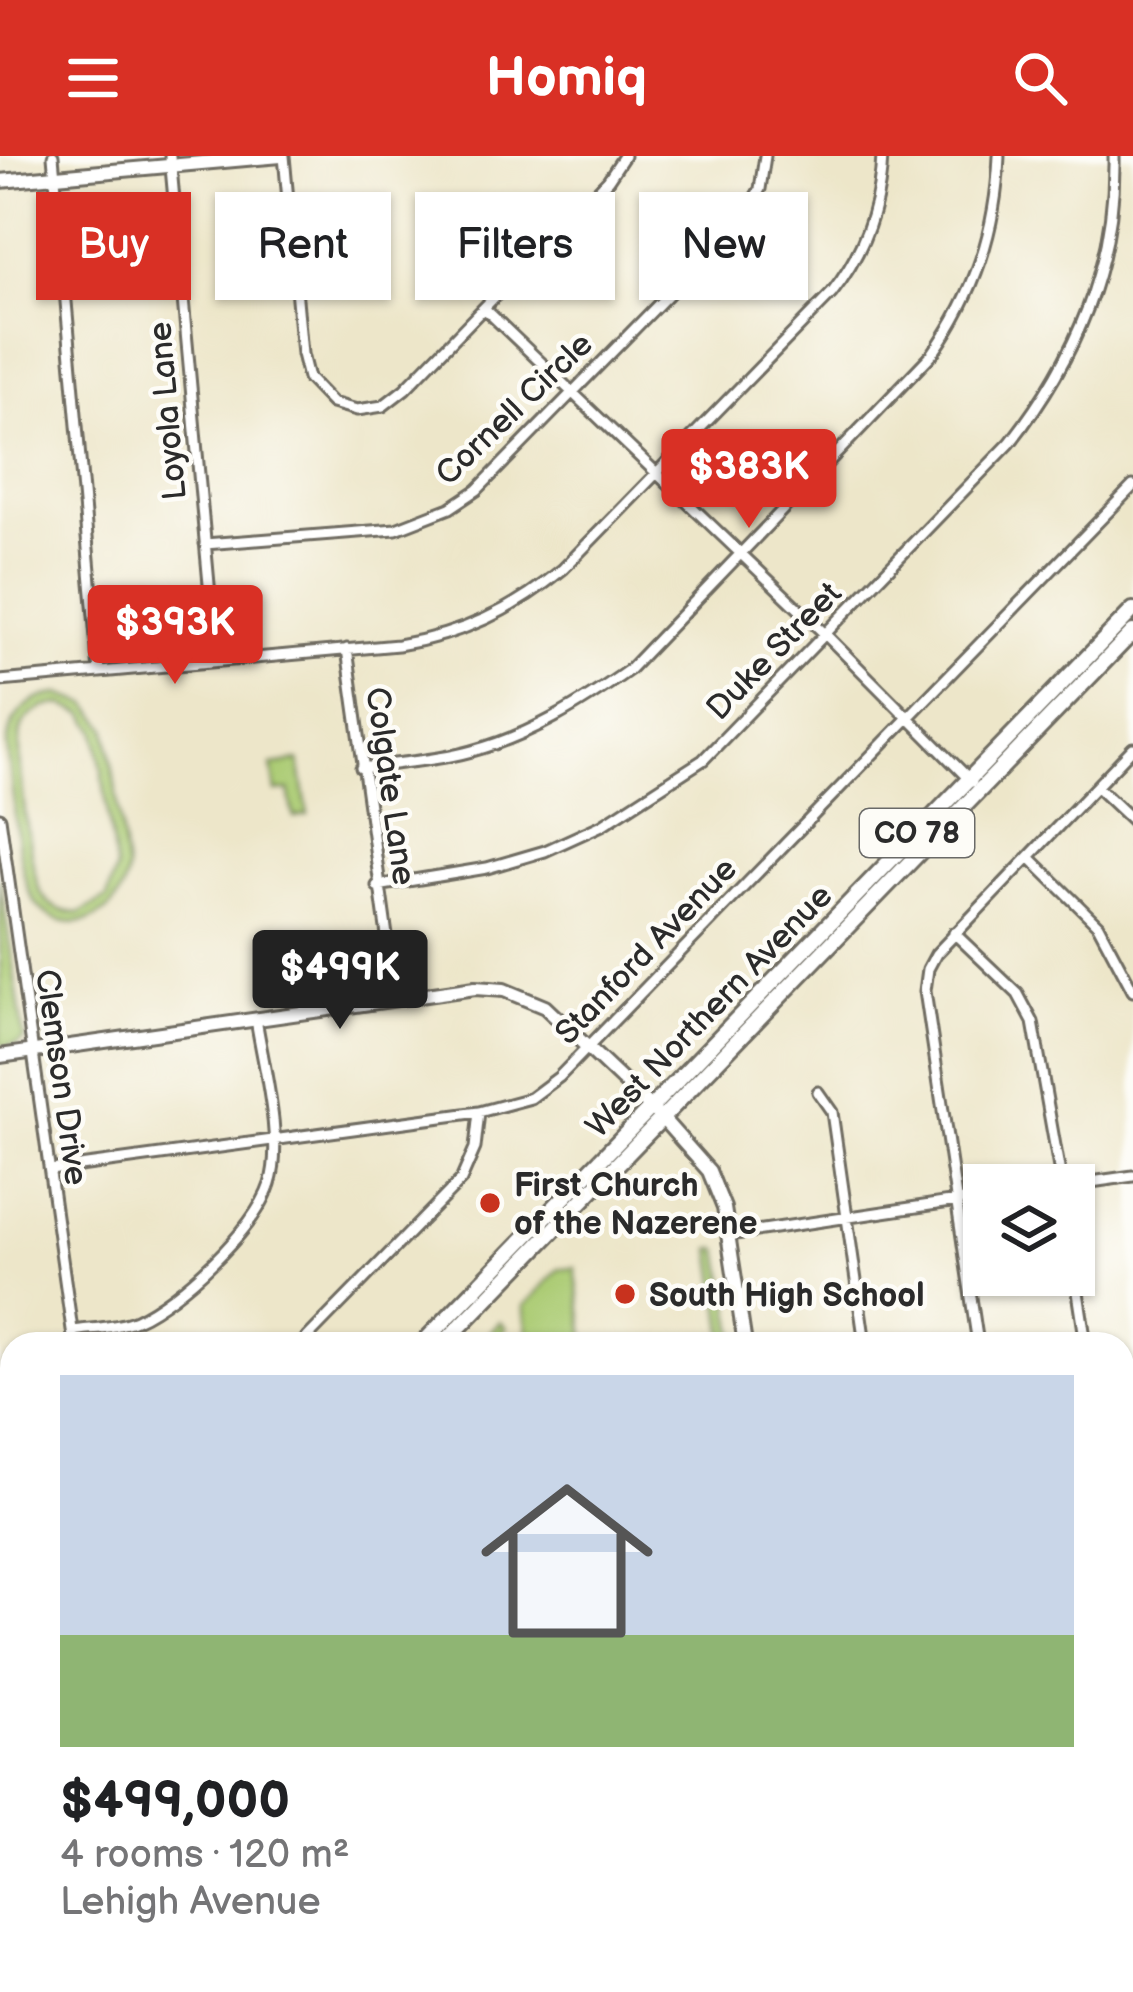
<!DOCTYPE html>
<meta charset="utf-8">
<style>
:root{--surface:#fff;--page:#f6f6f6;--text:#202124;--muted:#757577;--line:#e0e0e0;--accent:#d93025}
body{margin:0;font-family:"Balsamiq Sans",sans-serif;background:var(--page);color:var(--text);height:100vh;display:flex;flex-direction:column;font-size:45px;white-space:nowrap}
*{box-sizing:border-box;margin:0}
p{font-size:39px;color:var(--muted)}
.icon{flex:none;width:66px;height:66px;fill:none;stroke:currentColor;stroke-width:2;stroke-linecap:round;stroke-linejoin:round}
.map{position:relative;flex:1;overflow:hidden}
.details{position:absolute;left:0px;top:1176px;width:1134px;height:660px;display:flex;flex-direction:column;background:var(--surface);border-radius:36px 36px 0 0;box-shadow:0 3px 9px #0004}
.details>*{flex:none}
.guide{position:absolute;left:36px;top:36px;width:1062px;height:108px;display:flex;gap:24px}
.fabs{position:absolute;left:963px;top:1008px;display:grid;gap:24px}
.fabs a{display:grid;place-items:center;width:132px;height:132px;border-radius:0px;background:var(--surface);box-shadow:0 3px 9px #0004;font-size:60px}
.price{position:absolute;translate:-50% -102px;padding:0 27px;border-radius:12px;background:var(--accent);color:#fff;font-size:39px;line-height:78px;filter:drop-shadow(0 3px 6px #0008)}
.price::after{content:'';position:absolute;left:50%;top:72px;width:36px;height:27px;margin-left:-18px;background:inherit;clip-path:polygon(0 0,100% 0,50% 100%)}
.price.selected{background:#222;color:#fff}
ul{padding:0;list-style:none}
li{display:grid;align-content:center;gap:24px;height:636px;padding:0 60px}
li+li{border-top:3px solid var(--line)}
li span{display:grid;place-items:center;height:372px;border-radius:0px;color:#555}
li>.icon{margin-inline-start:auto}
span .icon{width:216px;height:216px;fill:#fffc;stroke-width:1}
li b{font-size:51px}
.pill{padding:0 42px;border-radius:0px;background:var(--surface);box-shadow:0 3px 9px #0004;font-size:42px;line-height:108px}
.pill.selected{background:var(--accent);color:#fff}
header{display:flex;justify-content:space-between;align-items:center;height:156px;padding:0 60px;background:var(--accent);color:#fff;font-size:54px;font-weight:700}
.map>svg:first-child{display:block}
.green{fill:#accc74;stroke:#6c7c50;stroke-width:3;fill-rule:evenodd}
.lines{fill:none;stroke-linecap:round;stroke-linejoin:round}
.street-casing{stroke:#6f6c62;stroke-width:15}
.secondary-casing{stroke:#6f6c62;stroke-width:18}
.primary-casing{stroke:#6f6c62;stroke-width:20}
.street{stroke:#fff;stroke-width:9}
.secondary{stroke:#fff;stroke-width:12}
.primary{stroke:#fff;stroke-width:14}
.poi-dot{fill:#c8321e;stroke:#fdfcf7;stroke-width:4.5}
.labels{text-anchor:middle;stroke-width:9;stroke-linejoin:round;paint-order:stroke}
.shield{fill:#fdfcf7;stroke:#6a6a68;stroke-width:3}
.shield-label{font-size:30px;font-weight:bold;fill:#2b2b2b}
.street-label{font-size:33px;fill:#2b2b2b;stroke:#fdfcf7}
.poi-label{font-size:33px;font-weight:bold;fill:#2b2b2b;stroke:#fdfcf7;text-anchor:start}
</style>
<header><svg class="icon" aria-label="menu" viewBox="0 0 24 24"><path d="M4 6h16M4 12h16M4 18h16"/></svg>Homiq<svg class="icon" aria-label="search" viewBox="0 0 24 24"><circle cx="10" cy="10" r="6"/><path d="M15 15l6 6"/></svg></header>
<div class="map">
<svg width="1133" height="1836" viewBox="0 0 1133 1836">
<rect width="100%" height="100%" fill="#fdfcf7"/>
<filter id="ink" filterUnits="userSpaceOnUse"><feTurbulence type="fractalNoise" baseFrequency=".00833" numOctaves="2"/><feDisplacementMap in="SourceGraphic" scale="24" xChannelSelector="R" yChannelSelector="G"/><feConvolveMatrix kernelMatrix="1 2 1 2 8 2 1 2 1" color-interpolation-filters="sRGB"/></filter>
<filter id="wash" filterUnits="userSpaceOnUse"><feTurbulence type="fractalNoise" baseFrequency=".004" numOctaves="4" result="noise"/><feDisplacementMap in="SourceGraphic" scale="48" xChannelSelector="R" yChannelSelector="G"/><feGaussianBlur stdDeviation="2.7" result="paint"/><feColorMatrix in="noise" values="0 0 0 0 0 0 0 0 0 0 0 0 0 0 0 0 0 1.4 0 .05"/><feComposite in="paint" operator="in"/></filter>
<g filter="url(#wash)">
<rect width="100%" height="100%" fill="#ede6c9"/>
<path class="green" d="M59,538L88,548L107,572L127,713C124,767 55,789 30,737C17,709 12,625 7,590C10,560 28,541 59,538ZM60,548L84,558L96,574L116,713L107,742L80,757C64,757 50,752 41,737C31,721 14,587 22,571C29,556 43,550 60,548Z
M299,605L308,659L294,661L289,634L276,636L272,609Z
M0,722L24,883L17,888L0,890Z
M717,1092L720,1095L737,1188H726L712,1093Z
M575,1112L586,1188H478L500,1166L506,1172L499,1181L529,1185L524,1150L559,1113Z
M1133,1633V1836H1010L1008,1824H1122V1635Z"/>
</g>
<g filter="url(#ink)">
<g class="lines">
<defs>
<path id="street" d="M53,0L99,516
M170,0L216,505
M284,0L302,198L308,222L332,247L357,254L383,250L405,233L608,24L624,0
M484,152L826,479L972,626
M205,388L396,373L450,352L477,334L742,63L760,33L765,0
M347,493L396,844
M0,525L398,489C462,479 513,454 563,413L832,137C864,96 880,52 882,0
M361,612C397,607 436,605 472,595C529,580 581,548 629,514L933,197C975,137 996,74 999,0
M1097,631L1133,665
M0,662L74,1188
M1029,701L1098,769L1133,835
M377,730L487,712L545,695L602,669L703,604L1010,287C1076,202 1116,109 1114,0
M954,777L1018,838L1033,866L1062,1029
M818,936L832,956L865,1188
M50,1014L479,956L531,942L559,921L1133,330
M1070,1029L1133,1020
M729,1079L984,1041
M1074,1110L1086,1188
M72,1175C92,1172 118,1172 136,1164C180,1144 255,1074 270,1028C284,986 263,908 256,863
M301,1188L461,1024L475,992L479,956
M978,1188L925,835L928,813L936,798L1133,592
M0,1386L12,1394
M1122,1438L1133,1517
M9,1473L12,1463
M1122,1628L1133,1627
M391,1824L393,1836
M502,1824L503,1836
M611,1824L613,1836
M722,1824L724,1836
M955,1824L957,1836"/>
<path id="secondary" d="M0,25L281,0
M0,900L475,832L504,834L545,851L662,962L709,1015L724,1052L745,1188
M1122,1354L1133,1352
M274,1824L276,1836
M838,1824L840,1836"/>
<path id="primary" d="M422,1188L1133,454
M443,1188L1133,476
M0,1622L12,1610
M0,1649L12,1636"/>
</defs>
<use href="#street" class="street-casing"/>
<use href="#secondary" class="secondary-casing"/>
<use href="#primary" class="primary-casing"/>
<use href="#street" class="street"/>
<use href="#secondary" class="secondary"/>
<use href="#primary" class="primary"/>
</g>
</g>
<g class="poi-dot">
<circle cx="490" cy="1047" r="12"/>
<circle cx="625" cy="1138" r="12"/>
</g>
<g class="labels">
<rect class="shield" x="860" y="653" width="114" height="48" rx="9"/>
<g class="shield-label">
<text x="917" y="687">CO 78</text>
</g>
<g class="street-label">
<text transform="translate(513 252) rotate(-44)" y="12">Cornell Circle</text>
<text transform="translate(166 255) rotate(-95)" y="12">Loyola Lane</text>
<text transform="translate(773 494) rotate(-46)" y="12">Duke Street</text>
<text transform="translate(392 630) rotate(82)" y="12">Colgate Lane</text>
<text transform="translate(645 794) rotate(-46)" y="12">Stanford Avenue</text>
<text transform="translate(708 854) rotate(-46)" y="12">West Northern Avenue</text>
<text transform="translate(63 921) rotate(82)" y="12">Clemson Drive</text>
</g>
<g class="poi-label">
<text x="514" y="1040">First Church<tspan x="514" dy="38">of the Nazerene</tspan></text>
<text x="649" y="1150">South High School</text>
</g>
</g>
</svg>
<div class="fabs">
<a><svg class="icon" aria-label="layers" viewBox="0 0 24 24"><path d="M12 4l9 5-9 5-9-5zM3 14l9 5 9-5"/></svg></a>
</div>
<b class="price" style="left:749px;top:375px">$383K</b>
<b class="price" style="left:175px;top:531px">$393K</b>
<b class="price selected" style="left:340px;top:876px">$499K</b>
<div class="guide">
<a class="pill selected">Buy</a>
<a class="pill">Rent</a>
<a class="pill">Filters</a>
<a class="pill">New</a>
</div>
<section class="details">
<ul>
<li><span style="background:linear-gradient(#c9d6e8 70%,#8fb573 0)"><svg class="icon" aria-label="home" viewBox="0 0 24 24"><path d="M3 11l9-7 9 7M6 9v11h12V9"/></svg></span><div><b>$499,000</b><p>4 rooms · 120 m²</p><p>Lehigh Avenue</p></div></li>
</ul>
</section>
</div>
